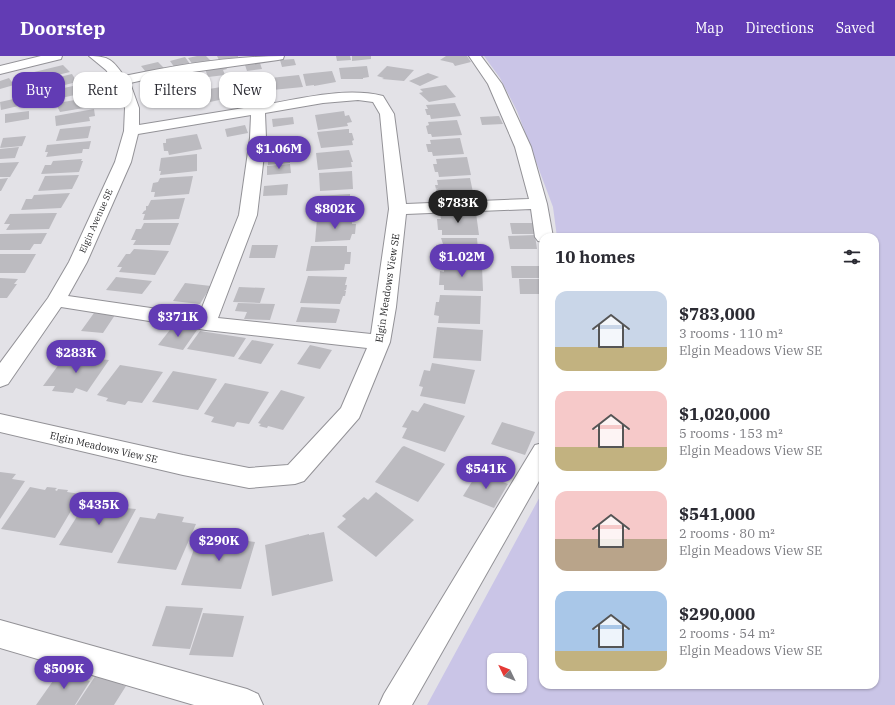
<!DOCTYPE html>
<meta charset="utf-8">
<style>
:root{--surface:#fff;--page:#f2f2f3;--text:#2b2b33;--muted:#7c7c81;--accent:#623cb4}
body{margin:0;font-family:"IBM Plex Serif",serif;background:var(--page);color:var(--text);height:100vh;display:flex;flex-direction:column;font-size:15px;white-space:nowrap}
*{box-sizing:border-box;margin:0}
p{font-size:13px;color:var(--muted)}
.icon{flex:none;width:22px;height:22px;fill:none;stroke:currentColor;stroke-width:2;stroke-linecap:round;stroke-linejoin:round}
.map{position:relative;flex:1;overflow:hidden}
.drawer{position:absolute;left:539px;top:177px;width:340px;height:456px;display:flex;flex-direction:column;background:var(--surface);border-radius:12px;box-shadow:0 1px 3px #0004}
.drawer>*{flex:none}
.top-card{position:absolute;left:12px;top:16px;width:380px;height:36px;display:flex;gap:8px}
.needle{width:26px;rotate:313deg}
.buttons{position:absolute;left:487px;top:597px;display:grid;gap:8px}
.buttons a{display:grid;place-items:center;width:40px;height:40px;border-radius:8px;background:var(--surface);box-shadow:0 1px 3px #0004;font-size:20px}
.price{position:absolute;translate:-50% -34px;padding:0 9px;border-radius:14px;background:var(--accent);color:#fff;font-size:13px;line-height:26px;filter:drop-shadow(0 1px 2px #0008)}
.price::after{content:'';position:absolute;left:50%;top:24px;width:12px;height:9px;margin-left:-6px;background:inherit;clip-path:polygon(0 0,100% 0,50% 100%)}
.price.active{background:#222;color:#fff}
ul{padding:0;list-style:none}
li{display:flex;align-items:center;gap:12px;height:100px;padding:0 16px}
li span{display:grid;place-items:center;flex:none;width:112px;height:80px;border-radius:12px;color:#555}
li>.icon{margin-inline-start:auto}
span .icon{width:48px;height:48px;fill:#fffc;stroke-width:1}
li b{font-size:17px}
h2{display:flex;justify-content:space-between;align-items:center;height:48px;padding:0 16px;font-size:17px}
.chip{padding:0 14px;border-radius:12px;background:var(--surface);box-shadow:0 1px 3px #0004;font-size:14px;line-height:36px}
.chip.active{background:var(--accent);color:#fff}
header{display:flex;align-items:center;gap:24px;box-sizing:border-box;height:56px;padding:0 20px;background:var(--accent);color:#fff}
header strong{font-size:19px}
nav{display:flex;gap:22px;margin-inline-start:auto;font-size:14px}
.map>svg:first-child{display:block}
.green{fill:#cac5e7;fill-rule:evenodd}
.building{fill:#bcbbc0}
.lines{fill:none;stroke-linecap:round;stroke-linejoin:round}
.minor-casing{stroke:#939297;stroke-width:2}
.minor{fill:#fff;fill-rule:evenodd}
.labels{text-anchor:middle;stroke-width:4;stroke-linejoin:round;paint-order:stroke}
.far-street-label{font-size:9px;fill:#29292b;stroke:#fff}
.street-label{font-size:10px;fill:#29292b;stroke:#fff}
</style>
<header>
<strong>Doorstep</strong>
<nav><a>Map</a><a>Directions</a><a>Saved</a></nav>
</header>
<div class="map">
<svg width="895" height="649" viewBox="0 0 895 649">
<rect width="100%" height="100%" fill="#e3e2e7"/>
<path class="green" d="M484,0H895V649H427L543,435V629H875V181H557L553,151L517,55L500,22ZM494,604H520V630H494Z"/>
<path class="building" d="M197,0H206L211,5L193,9L188,2Z
M217,0H238V1L219,4Z
M336,0H350L351,4L337,5Z
M352,0H371V3L352,5Z
M446,0H467L471,6L455,10L453,7L440,4Z
M185,1L190,8L175,12L170,5Z
M294,3L296,9L282,11L280,4Z
M158,6L164,12L146,16L141,10Z
M260,7L262,13L247,15L245,9Z
M63,9L70,16L37,24L35,21L30,22L26,18Z
M367,10L369,21L363,22V23H341L339,12Z
M387,10L414,14L404,25L382,23L384,22L377,20Z
M226,11L227,13L223,14L225,19L208,21L205,13Z
M332,15L336,26L314,30V29L306,30L303,18Z
M186,17L189,24L173,27L170,20Z
M428,17L439,21L420,30L409,25Z
M72,18L77,26L48,33L46,30L42,31L38,26Z
M299,19L303,31L272,34L270,22Z
M169,21L172,28L156,31L154,23Z
M9,22L14,29L0,33V25Z
M264,24L267,35L245,40L236,39L234,28Z
M82,28L86,33L83,34L84,37L52,44L46,36Z
M446,29L456,41L429,46L419,37L423,36L420,33Z
M227,30L233,41L210,46L209,45L201,46L197,35Z
M191,34L196,46L172,52V50L164,51L161,39Z
M93,41L96,50L60,56L58,52L57,47Z
M18,42L23,49L1,54L0,46Z
M455,47L461,60L431,63L430,59H427L425,53H428L426,49Z
M94,53L95,60L89,61L90,65L56,70L55,60Z
M29,55V63L5,67V58Z
M344,55L345,60L349,59L352,66L347,67L348,70L318,74L315,59Z
M499,60L503,68L482,69L480,61Z
M293,61L294,68L273,71L272,63Z
M457,64L462,79L432,81L431,78H428L426,70L429,69L428,66Z
M245,69L248,77L227,81L225,73Z
M91,70L88,82L56,85L60,73Z
M347,73H349V77H352L354,84L352,85L353,89L321,92L317,76Z
M197,78L202,93L169,99L168,95H164L163,87H166V83Z
M26,80L22,90L0,92L3,82Z
M460,82L464,98L433,100L432,96H428L426,88H431L430,84Z
M91,85L89,93H83L82,97L46,101L48,96H45L47,89Z
M19,91L15,102L0,103V93Z
M349,94L353,106H351L352,111L318,114L316,97Z
M197,98V115L160,119L161,115H159L161,102Z
M290,99V107L268,109V101Z
M467,101L471,119L439,121L438,116H435L433,108H437L436,103Z
M82,103L81,105H83L79,116L41,118L45,109H51L53,105Z
M19,106L10,121H0V107Z
M290,108L291,117L267,119V110Z
M352,115L353,133L320,135L319,117Z
M79,119L72,133L38,135L45,120Z
M193,120L189,138L154,141L155,136H151L153,127L158,126L160,122Z
M8,122L1,135H0V123Z
M470,122L474,141L440,143L439,137H436V134L438,132L436,133L435,129H438L437,124Z
M288,128L287,139L263,140L264,130Z
M70,137L61,152L21,154L26,143H32L34,139Z
M350,138V143L354,142V153H350V157L316,159L317,140Z
M185,142L179,163L143,164L145,158H142L144,155L146,154V150H148L151,144Z
M53,157H57L49,173L6,174L10,168H4L10,158Z
M440,157H476L479,179H442V174H438L437,163H441Z
M352,162V168H356L355,178H352L350,184L315,186L317,163Z
M144,167H179L170,189H133L136,184H131L136,173H141Z
M510,167H536L538,178H512Z
M47,177L41,188H34L30,194H0V178Z
M535,179L537,193H510L508,180Z
M441,182H477L479,205L443,206L442,199H436V189L443,188Z
M252,189H278L275,202H249Z
M311,190H347V196H351L350,208H345L344,214L306,215Z
M134,193L169,195L155,219L119,216L122,211H117L126,198H130Z
M0,198H36L25,217H0Z
M444,210H482L483,235L444,234V229H439L440,215L444,216Z
M511,210H542L543,222H512Z
M308,220L347,221L345,229H347L346,234L344,235H346L345,240H343L340,248L300,247Z
M116,221L152,225L142,238L106,234Z
M0,222L18,223L14,228H17L7,242H0Z
M519,223H543V238H520Z
M185,227L211,230L200,248L173,245Z
M239,231L265,232L260,247L233,246Z
M440,239L481,240L480,268L438,267L439,260L434,259L436,246H439Z
M238,247L275,248L270,264L244,263L247,256L235,255Z
M301,251L339,253L340,254L336,267L296,266Z
M94,257L115,259L103,277L81,275Z
M173,270L197,274L183,294L158,289Z
M437,271L483,274L481,305L433,302Z
M200,275L246,282L234,301L187,293Z
M252,284L274,288L261,308L238,303Z
M310,289L332,294L320,313L297,308Z
M65,300L109,304L87,336L76,332L73,337L52,335L55,330H43Z
M432,307L475,314L465,348L420,340L423,331L419,330L424,314L430,315Z
M120,309L163,316L142,347L128,345L125,349L106,345L108,342L97,339Z
M173,315L217,323L198,354L152,346Z
M225,327L269,336L249,368L237,366L234,371L211,366L214,361L204,358Z
M281,334L305,341L283,374L268,370L267,372L259,370L261,368L258,367Z
M424,347L465,360L445,396L402,382L407,372L402,371L412,354L418,356Z
M502,366L535,376L525,399L491,388Z
M404,390L445,408L418,446L375,426L402,391Z
M0,416L16,418L12,423L25,425L0,463Z
M478,416L508,428L494,452L463,440Z
M30,431L45,434L47,431L57,432L55,434L57,435L58,433L68,434L67,436L81,438L55,482L1,473Z
M376,436L414,464L376,501L337,471L346,463L342,460L364,441L368,444Z
M100,443L127,447L125,452L136,453L112,497L59,489L86,446L96,448Z
M158,457L184,461L182,466L196,468L176,514L117,507L140,461L155,463Z
M215,476L242,478L240,484L255,486L241,533L181,529L198,482L213,483Z
M324,476L333,525L272,540L265,489L309,478V479Z
M166,550L203,552L190,593L152,590Z
M203,557L244,560L233,601L189,599Z
M60,615L90,625L75,649H36Z
M96,619L126,630L114,649H76Z"/>
<g class="lines">
<defs>
<path id="minor" d="M41,0H62L61,3L0,18V10Z
M89,0C109,0 113,4 124,20C177,9 231,0 284,0L283,3L278,4L157,21L130,27L139,52V69C182,62 225,55 268,48C305,42 346,31 383,40L394,58L406,148L529,143L515,91L488,28L469,0H481L502,28L531,91L547,148L553,181H543V186L538,185L535,181L531,153L406,158L396,251L390,286L359,362L304,425L295,428L249,432L183,419L0,376V358L183,399L249,412L288,409L341,352L367,292L206,274L61,251L8,328L0,331V307L48,242L69,206L115,106L124,75L125,52L117,29L106,14ZM358,44L373,46L380,58L389,153L371,278L218,262L257,159L266,82L265,57L323,47ZM251,59L250,82L239,159L199,259L68,240L87,206L131,106L138,78Z
M543,387V418L412,649H379L384,638L535,389Z
M0,564L247,633L258,638L263,649H194L0,592Z"/>
</defs>
<use href="#minor" class="minor-casing"/>
<use href="#minor" class="minor"/>
</g>
<g class="labels">
<g class="far-street-label">
<text transform="translate(96 165) rotate(-66)" y="3">Elgin Avenue SE</text>
</g>
<g class="street-label">
<text transform="translate(387 232) rotate(-81)" y="4">Elgin Meadows View SE</text>
<text transform="translate(104 391) rotate(13)" y="4">Elgin Meadows View SE</text>
</g>
</g>
</svg>
<div class="buttons">
<a><svg class="needle" viewBox="-14 -14 28 28"><path d="M0-13l5 13h-10z" fill="#e53935"/><path d="M0 13l5-13h-10z" fill="#7c7c81"/></svg></a>
</div>
<b class="price" style="left:279px;top:114px">$1.06M</b>
<b class="price active" style="left:458px;top:168px">$783K</b>
<b class="price" style="left:335px;top:174px">$802K</b>
<b class="price" style="left:462px;top:222px">$1.02M</b>
<b class="price" style="left:178px;top:282px">$371K</b>
<b class="price" style="left:76px;top:318px">$283K</b>
<b class="price" style="left:486px;top:434px">$541K</b>
<b class="price" style="left:99px;top:470px">$435K</b>
<b class="price" style="left:219px;top:506px">$290K</b>
<b class="price" style="left:64px;top:634px">$509K</b>
<div class="top-card">
<a class="chip active">Buy</a>
<a class="chip">Rent</a>
<a class="chip">Filters</a>
<a class="chip">New</a>
</div>
<section class="drawer">
<h2>10 homes<svg class="icon" aria-label="filters" viewBox="0 0 24 24"><path d="M4 7h16M4 17h16"/><circle cx="9" cy="7" r="2"/><circle cx="15" cy="17" r="2"/></svg></h2>
<ul>
<li><span style="background:linear-gradient(#c9d6e8 70%,#c2b280 0)"><svg class="icon" aria-label="home" viewBox="0 0 24 24"><path d="M3 11l9-7 9 7M6 9v11h12V9"/></svg></span><div><b>$783,000</b><p>3 rooms · 110 m²</p><p>Elgin Meadows View SE</p></div></li>
<li><span style="background:linear-gradient(#f6c9c9 70%,#c2b280 0)"><svg class="icon" aria-label="home" viewBox="0 0 24 24"><path d="M3 11l9-7 9 7M6 9v11h12V9"/></svg></span><div><b>$1,020,000</b><p>5 rooms · 153 m²</p><p>Elgin Meadows View SE</p></div></li>
<li><span style="background:linear-gradient(#f6c9c9 60%,#b9a48a 0)"><svg class="icon" aria-label="home" viewBox="0 0 24 24"><path d="M3 11l9-7 9 7M6 9v11h12V9"/></svg></span><div><b>$541,000</b><p>2 rooms · 80 m²</p><p>Elgin Meadows View SE</p></div></li>
<li><span style="background:linear-gradient(#a9c7e8 75%,#c2b280 0)"><svg class="icon" aria-label="home" viewBox="0 0 24 24"><path d="M3 11l9-7 9 7M6 9v11h12V9"/></svg></span><div><b>$290,000</b><p>2 rooms · 54 m²</p><p>Elgin Meadows View SE</p></div></li>
</ul>
</section>
</div>
